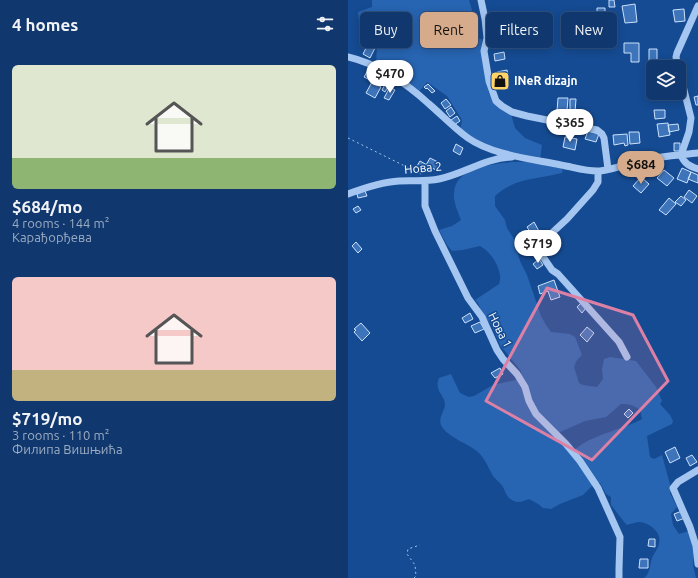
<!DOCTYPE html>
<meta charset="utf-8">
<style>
:root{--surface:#10386e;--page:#1e4376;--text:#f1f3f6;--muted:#9cacc2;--line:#305281;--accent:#d6ab8b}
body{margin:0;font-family:Ubuntu,sans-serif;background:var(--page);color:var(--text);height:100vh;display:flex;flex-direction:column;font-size:15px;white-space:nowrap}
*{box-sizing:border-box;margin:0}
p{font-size:13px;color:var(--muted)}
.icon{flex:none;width:22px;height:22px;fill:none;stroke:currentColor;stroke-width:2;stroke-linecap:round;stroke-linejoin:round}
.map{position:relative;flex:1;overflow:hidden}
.panel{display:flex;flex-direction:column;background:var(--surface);width:348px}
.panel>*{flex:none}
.banner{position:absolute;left:12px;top:12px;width:278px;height:36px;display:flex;gap:8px}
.buttons{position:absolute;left:298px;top:60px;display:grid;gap:8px}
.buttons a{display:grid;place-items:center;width:40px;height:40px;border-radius:6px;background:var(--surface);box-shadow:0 2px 10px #0003,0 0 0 1px var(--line);font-size:20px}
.price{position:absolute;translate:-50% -34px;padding:0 9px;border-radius:14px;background:#fff;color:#222;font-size:13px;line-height:26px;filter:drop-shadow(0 1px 2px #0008)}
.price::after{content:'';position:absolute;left:50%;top:24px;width:12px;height:9px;margin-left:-6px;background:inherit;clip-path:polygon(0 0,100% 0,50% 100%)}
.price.active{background:var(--accent);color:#111}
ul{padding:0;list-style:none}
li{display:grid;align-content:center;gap:8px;height:212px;padding:0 12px}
li span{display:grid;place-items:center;height:124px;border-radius:6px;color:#555}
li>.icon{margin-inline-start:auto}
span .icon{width:72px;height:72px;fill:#fffc;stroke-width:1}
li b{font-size:17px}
h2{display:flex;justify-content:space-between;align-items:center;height:48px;padding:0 12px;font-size:17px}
.chip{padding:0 14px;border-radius:6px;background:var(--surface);box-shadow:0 2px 10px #0003,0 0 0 1px var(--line);font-size:14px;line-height:36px}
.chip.active{background:var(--accent);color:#111}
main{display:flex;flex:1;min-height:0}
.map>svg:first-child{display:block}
.green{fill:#2764b1;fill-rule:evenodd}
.building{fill:#3d74ba;stroke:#cbe1fc}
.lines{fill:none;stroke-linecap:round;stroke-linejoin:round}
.path{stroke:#a4c6f1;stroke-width:1;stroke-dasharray:2 3;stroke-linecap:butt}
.minor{stroke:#a4c6f1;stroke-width:7}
.marked{fill:#dd80a5;fill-opacity:0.2;stroke:#dd80a5;stroke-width:3;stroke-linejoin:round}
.labels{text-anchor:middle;stroke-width:3;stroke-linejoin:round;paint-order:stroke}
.poi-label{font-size:12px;font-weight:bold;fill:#fff;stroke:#154b92;text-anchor:start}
.street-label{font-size:12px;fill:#fff;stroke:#154b92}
</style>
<main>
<section class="panel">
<h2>4 homes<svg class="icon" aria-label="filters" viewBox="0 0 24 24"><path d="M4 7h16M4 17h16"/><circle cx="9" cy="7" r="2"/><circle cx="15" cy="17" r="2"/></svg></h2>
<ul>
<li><span style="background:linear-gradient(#dfe7d0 75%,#8fb573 0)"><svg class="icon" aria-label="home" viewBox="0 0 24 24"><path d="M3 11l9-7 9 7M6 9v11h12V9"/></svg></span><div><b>$684/mo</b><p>4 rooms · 144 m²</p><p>Карађорђева</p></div></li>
<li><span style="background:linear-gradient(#f6c9c9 75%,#c2b280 0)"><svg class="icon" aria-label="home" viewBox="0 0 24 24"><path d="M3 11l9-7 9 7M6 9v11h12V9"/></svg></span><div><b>$719/mo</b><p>3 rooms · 110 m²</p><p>Филипа Вишњића</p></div></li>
</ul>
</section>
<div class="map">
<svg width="350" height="578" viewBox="0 0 350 578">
<rect width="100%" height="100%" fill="#154b92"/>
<path class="green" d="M24,0H121L124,10L117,24V37L134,39L133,51L141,93L147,103L163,114L167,128L177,138L194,145L192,160L144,149L112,130L114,120L99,96L79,82L70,93L28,66L29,45L13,38L10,12L24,7Z
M164,162H181L215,169L214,173C190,179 166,178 147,196V206L157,220L159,228L166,239L172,261L179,275L193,316L198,325L203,332L222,334L227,337L234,355L229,360L226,367L231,383L235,385L249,387L255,379L254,369L256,359L262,357L288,361L308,387L314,401L312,404L322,415L325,421L324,424L299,436L302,457L306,459L314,455L323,488L322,493L329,507L323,514L325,525L331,534L341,531L346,551L345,565L348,578H296C302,574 302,564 304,558C306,553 310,549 311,543C314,533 302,523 292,522C288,522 283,524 279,525L277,523L263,505V497L258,494L252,483L245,485L235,495L212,504L203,509L195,508L190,504L181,499C174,502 168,504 161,498C158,495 157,491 155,487C153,483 148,480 145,476C141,469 138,461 132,454C123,444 99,438 93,425C90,417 97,411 97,404C96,394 86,391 91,378L103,374L112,393L121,397L126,396L145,385L172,379L173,371L152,345L144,326L134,313L130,303L127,300L151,284C156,272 143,251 132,246L115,250L104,251L99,245L91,230L104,226L113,220C110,212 105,202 106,193C107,167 145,164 164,162ZM273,404C281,404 286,405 292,410L294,419C272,431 245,434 226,450L210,433L237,421L258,417Z"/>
<path class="building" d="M261,0H266L267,7H261Z
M287,4L289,22L277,23L274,6Z
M249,8H257V15H249Z
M336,9L337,21L327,22L325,10Z
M121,28H127V32H121Z
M276,43H291V62H283V53H276Z
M20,44L27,48L22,58L15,54Z
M301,49H309V62H301Z
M156,52L157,59L147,61L146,54Z
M20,70L29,75L26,82L16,77Z
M159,70L160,76L150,77L149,72Z
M156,78V82L148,83L147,80Z
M39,81L42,83L37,92L34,90Z
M300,81H305V93H310V94H300Z
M24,82L33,87L27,98L18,93Z
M80,84L87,91L84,93L79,88L78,89L76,87Z
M42,87L47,90L41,100L36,98Z
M350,96V105H348L346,97Z
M210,98H220L219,111H209Z
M98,99L103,105L97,109L93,103Z
M222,99H228L227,112L222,111Z
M103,107L107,113L102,117L98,111Z
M306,110H317V118L307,119Z
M109,116L112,121L106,125L103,120Z
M320,123L322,135L311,137L309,124Z
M330,124L331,130L321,132L320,125Z
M240,131L251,134L248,142L237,139Z
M281,132H291L292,143L282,144Z
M279,134L280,145L277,146L276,143L266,145L265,135Z
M217,137L229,139L227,150L215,147Z
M326,143H332V151H326Z
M108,144L115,148L112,155L105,151Z
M82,158L92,163L88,170L78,165Z
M72,161L79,165L76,169L69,166Z
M334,168L343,172L339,183L329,179Z
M316,170L326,178L319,186L309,178Z
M343,172L350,175V183L340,179Z
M293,177L301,184L293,193L285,186Z
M341,190L349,196L344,203L336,197Z
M17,191L19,196L10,198L9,194Z
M333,196L338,200L333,206L327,202Z
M321,198L328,204L318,215L311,210Z
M10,206L13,210L8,213L5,209Z
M186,222L192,233L185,237L179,227Z
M8,242L14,249L10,253L4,246Z
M191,259L195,265L189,269L185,264Z
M206,280L212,297L203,300L200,291L192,294L190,286Z
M233,303L238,308L234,313L229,307Z
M122,313L125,319L117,323L114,318Z
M132,322L136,329L127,333L123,326Z
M13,323L22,333L14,341L6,332L8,330L6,329Z
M239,327L246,333L239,342L232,335Z
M152,368L155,374L147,378L143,373Z
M281,409L285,413L280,418L276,414Z
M327,447L332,458L322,463L317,452Z
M344,455L349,462L342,466L338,458Z
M334,511L337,518L329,521L326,514Z
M301,539H307V547L300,546Z
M292,559H300V568H291Z"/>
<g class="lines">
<path class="path" d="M0,138L73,174
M66,578L68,576L67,565L59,554L60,549L72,545"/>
<path class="minor" d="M133,0L137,19L139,38L136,51L141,81L148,101L154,106L164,112L179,116L249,130L254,134L256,138L260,169
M0,57C30,64 59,84 81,104C94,115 106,128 120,138C144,155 184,159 213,165C225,167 239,172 252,171C267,169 281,163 296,160C313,156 332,155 350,153
M330,67L328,57L329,53L350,6
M331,70L343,118L341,132L333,155
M333,155C336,164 342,166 350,169
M250,171V182L245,190L219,219L194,242L191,251L204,270L210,274L271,342L279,357
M77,181V206L87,231L120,298L134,317L149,350L155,359L169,374L177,387L181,401L188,414L218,444L232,461L250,488L272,537L271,569V578
M0,194C16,188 34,182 51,181C64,180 77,182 91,179C116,174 137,158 164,157
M350,470L330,482L325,488L342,527L348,546L350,564"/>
</g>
<path class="marked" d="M199,288L285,315L320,381L244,460L138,401Z"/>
<defs>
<symbol id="shop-square" viewBox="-11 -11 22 22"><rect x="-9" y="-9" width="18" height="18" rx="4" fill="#ffd464" stroke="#154b92"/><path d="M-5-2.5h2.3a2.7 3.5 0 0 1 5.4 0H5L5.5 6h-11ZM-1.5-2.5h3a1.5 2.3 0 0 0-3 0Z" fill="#111"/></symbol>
</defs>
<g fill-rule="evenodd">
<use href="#shop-square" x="141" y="70" width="22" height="22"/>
</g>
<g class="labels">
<g class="poi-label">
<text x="166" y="85">INeR dizajn</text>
</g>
<g class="street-label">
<text transform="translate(75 168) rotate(-5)" y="4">Нова 2</text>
<text transform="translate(152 330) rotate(63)" y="4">Нова 1</text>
</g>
</g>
</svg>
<div class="buttons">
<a><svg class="icon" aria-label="layers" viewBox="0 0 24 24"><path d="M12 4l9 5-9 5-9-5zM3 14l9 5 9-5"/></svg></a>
</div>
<b class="price" style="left:42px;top:94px">$470</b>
<b class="price" style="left:222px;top:143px">$365</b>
<b class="price active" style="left:293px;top:185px">$684</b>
<b class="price" style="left:190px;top:264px">$719</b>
<div class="banner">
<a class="chip">Buy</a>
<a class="chip active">Rent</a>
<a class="chip">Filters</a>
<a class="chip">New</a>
</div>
</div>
</main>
